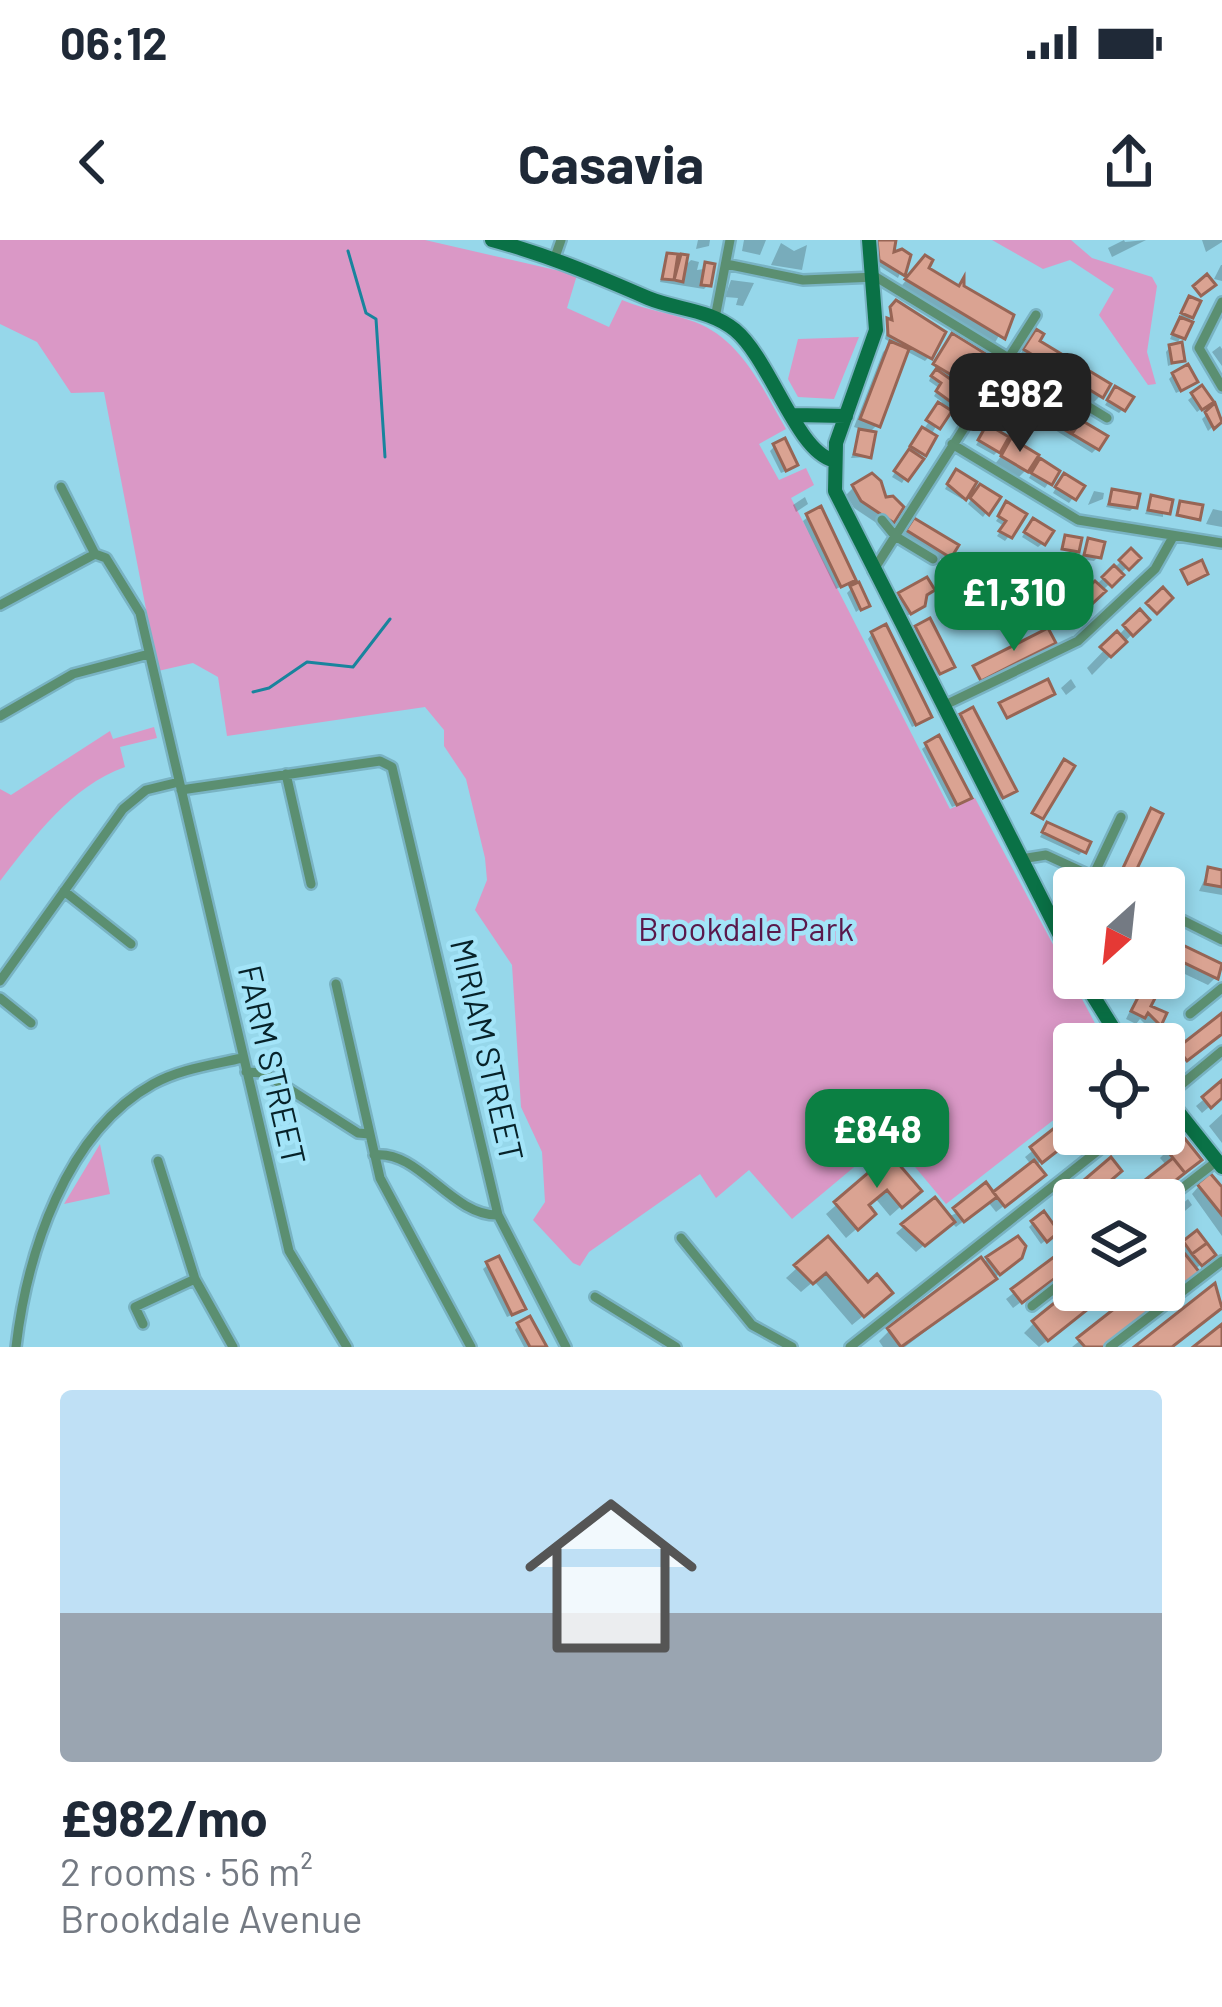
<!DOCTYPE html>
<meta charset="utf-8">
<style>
:root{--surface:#fff;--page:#f2f2f3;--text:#1f2937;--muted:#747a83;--accent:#0b8043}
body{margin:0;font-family:Barlow,sans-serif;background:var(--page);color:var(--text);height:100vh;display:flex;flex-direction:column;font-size:45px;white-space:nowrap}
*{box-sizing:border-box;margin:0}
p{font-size:39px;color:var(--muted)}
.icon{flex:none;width:66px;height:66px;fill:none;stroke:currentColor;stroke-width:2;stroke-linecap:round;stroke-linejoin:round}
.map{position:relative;height:1107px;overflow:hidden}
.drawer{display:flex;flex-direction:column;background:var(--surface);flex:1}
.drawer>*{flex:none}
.needle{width:78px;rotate:207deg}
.controls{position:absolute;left:1053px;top:627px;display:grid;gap:24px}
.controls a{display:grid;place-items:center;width:132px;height:132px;border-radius:12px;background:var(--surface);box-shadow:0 6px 18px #0003;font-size:60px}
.price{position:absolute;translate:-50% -102px;padding:0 27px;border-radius:24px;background:var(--accent);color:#fff;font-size:39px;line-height:78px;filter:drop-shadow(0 3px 6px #0008)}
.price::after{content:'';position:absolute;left:50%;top:72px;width:36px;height:27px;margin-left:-18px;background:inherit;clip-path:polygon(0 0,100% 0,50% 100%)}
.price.on{background:#222;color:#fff}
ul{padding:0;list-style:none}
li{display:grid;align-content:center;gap:24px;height:636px;padding:0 60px}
li span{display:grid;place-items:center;height:372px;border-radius:12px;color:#555}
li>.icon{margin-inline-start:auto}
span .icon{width:216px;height:216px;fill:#fffc;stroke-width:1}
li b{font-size:51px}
.status{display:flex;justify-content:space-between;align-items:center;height:84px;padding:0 60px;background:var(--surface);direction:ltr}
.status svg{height:33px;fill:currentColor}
header{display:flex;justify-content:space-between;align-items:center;height:156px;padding:0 60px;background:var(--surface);font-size:54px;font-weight:700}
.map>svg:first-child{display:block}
.green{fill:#da98c6}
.shadow{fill:#0003}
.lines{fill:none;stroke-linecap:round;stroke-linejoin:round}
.stream{stroke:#18849d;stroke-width:3}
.building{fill:#daa392;stroke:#976555;stroke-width:3}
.street-casing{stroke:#79b3c3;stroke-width:14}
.secondary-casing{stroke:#79b3c3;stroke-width:18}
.street{stroke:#5b8f71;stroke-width:9}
.secondary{stroke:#0a7146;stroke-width:14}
.labels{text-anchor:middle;stroke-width:9;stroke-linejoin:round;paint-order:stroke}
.park-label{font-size:33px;fill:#5a184b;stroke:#a3e4f8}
.street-label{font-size:33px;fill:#072229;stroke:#a3e4f8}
</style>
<div class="status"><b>06:12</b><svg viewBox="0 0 49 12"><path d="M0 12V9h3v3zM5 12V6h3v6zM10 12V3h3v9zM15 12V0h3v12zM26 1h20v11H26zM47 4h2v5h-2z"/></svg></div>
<header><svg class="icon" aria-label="back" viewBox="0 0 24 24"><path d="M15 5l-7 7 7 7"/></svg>Casavia<svg class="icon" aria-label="share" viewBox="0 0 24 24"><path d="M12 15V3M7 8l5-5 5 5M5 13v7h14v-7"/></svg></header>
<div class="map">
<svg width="1222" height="1107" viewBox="0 0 1222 1107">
<rect width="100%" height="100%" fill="#96d7ea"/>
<path class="green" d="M0,0H425L577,35L567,68L609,87L622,60C646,70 671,73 695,82C742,100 762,148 786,189L759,204L779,240L806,228L814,245L791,258L950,569L975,558L1106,804H1074V864L946,964L890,897L792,979L749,930L716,958L700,934L589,1012L580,1026L573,1023L533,980L545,962L542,912L521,867L512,725L475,670L487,640L485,618L466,539L444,506V490L425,467L227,496L218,437L193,423L158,431L104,152L71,153L37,102L0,84Z
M992,0H1071L1092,18L1152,37L1157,46L1147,112L1156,144L1148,145L1099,75L1114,49L1070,20L1043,29Z
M859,97L834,159L798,157L788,139L798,99Z
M154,487L157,498L120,507L125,527C70,547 35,596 0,641V549L11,555L110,491L113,499Z
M100,904L110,954L64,964Z"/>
<path class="shadow" d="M698,0H710L709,6L696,9Z
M766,0L760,15L742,11L744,0Z
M873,0H890L891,12L907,17L898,38L876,24Z
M1124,0L1125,2L1146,0L1112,17L1108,8Z
M1202,0H1222V2L1206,12Z
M781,3L794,11L807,5L802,30L771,25Z
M668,16L673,26L682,17V29L691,20L699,22L697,30L711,28L708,45L704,49L660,42Z
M1221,25H1222V41L1214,39Z
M925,29L1010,76L992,108L897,51L915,30Z
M731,40L754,43L743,66L736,65L738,58L725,57Z
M1189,59L1191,77L1178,102L1170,99Z
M892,66L929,117L925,121L906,111L877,185L869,193L868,217L851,218L863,190L854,187L883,112L892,103L885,99Z
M1029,100L1036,102L1100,156L1093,163L1018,118Z
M948,101L973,148L963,149L946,170L902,243L892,237L942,162L934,156L939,148L929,141Z
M1220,106L1222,109V126L1212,112Z
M1170,107L1182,120L1168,126L1166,112Z
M1173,135L1190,146L1176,153L1169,139Z
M1012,144L1104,197L1097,208L1092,213L1002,157Z
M1201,150L1205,166L1197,172L1188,160Z
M1112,154L1123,169L1119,173L1105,165Z
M1215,167L1222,178L1208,191L1202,179Z
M984,192L998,211L994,215L976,205Z
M1012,202L1026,230L1018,238L995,224Z
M774,207L790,229L781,233L770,211Z
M1036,226L1056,232L1045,248L1029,238Z
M952,237L966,255L962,259L945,249Z
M1060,241L1081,247L1069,263L1053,253Z
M854,247L892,281L884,288L854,268L846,255Z
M1094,251L1104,253L1103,259L1088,265Z
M976,252L997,258L983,277L968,264Z
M1113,252L1134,267L1130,271L1106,267Z
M805,257L808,264L796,272L793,265Z
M1152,259L1163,269V277L1145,274Z
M1007,265L1009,296L1005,301L997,296L1004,286L996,281Z
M1213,269L1222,271V287L1206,284Z
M808,277L848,343L836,349L803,281Z
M910,286L949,316L944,321L904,295Z
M1029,286L1043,303L1038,307L1022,297Z
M1089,301L1098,317L1094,321L1081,319Z
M1131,312L1137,318L1087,365L1081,359Z
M1025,335L1035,344L1006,376L995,366Z
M851,349L866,365L856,372L847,353Z
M900,356L924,357L922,365L902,380L893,363Z
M1140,373L1146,380L1092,435L1087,428Z
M917,388L947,430L936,436L913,393Z
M872,394L924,481L912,487L868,399Z
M1071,439L1076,447L1066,455L1061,448Z
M961,476L1009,555L998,560L957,480Z
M927,505L964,562L952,567L922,509Z
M1044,590L1083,611L1079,615L1040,597Z
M1209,630L1222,633V655L1199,651Z
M1071,641L1084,647L1074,648L1072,670L1058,664Z
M1164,699L1215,738L1208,745L1168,726L1164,734Z
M1146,738H1162L1147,767L1163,775L1152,791L1140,779L1136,784L1126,779Z
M1222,777V792L1179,826L1172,818Z
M1222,844V856L1202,873L1196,866Z
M1222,874V903L1209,886Z
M1071,879L1076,894L1035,926L1034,942L996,972L988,962L956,987L951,982L916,1012L896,993L934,961L948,977L993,956L1032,926L1025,917Z
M1164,889L1170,897L1156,908L1145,894H1164Z
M1167,911L1190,927L1148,960L1140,949L1167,926L1160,918Z
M890,918L907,961L890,976L875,958L866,966L862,984L846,998L826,974Z
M1110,921L1085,960H1074V970L1065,977L1057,968Z
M1199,946L1222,952V996L1192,954Z
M1188,959L1192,965L1179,976L1174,971Z
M1033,983L1051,996L1041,1004L1029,987Z
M1196,994L1212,1015L1103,1107H1072L1143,1050H1164V1034L1187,1016L1180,1008Z
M828,1000L879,1063L852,1085L814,1041L801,1052L786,1038Z
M1074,1006V1022L1013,1068L1006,1059Z
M988,1019L1011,1025L905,1107H883L879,1101L889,1091Z
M488,1025L518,1072L507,1077L483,1029Z
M1110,1050L1039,1107L1024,1093L1034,1083Z
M519,1085L543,1107H524L515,1090Z"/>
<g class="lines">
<path class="stream" d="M348,11L366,73L376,79L385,217
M253,452L269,448L307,422L353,427L390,379"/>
</g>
<path class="building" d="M877,0H896L894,12L902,9L911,15L905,36L879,20Z
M667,13L678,14L674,40L662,39Z
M681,14L688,15L683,42L674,40Z
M925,15L933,20L929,28L959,46L964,37V46L1014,75L1005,99L905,39Z
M705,22L715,24L711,46L701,45Z
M1207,34L1216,45L1201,56L1193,46Z
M1189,56L1201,61L1193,78L1181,73Z
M896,60L946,92L932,119L888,95L887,78L892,80L890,67Z
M1180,77L1193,82L1185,99L1172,94Z
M1036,89L1044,94L1040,101L1111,144L1103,158L1023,109Z
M952,93L994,119L975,149L933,124Z
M890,101L909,109L880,187L860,179Z
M1182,102L1185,121L1172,123L1169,105Z
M1188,124L1198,142L1181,151L1172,133Z
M936,129L966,150L955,165L936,151L941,143L931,136Z
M1012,140L1033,153L1026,165L1005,152Z
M1202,145L1214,162L1202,170L1191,153Z
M1115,146L1134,157L1125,171L1107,160Z
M1035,152L1056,165L1047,179L1026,166Z
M938,162L952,171L940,189L926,180Z
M1215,163L1222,182L1214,189L1205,172Z
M1058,166L1079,179L1070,193L1049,180Z
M1081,180L1108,196L1099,210L1072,194Z
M987,184L1009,197L1000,213L978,200Z
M922,187L937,196L926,216L910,206Z
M859,189L876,192L871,218L854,214Z
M785,198L798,225L786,231L773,204Z
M1011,198L1039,215L1028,232L1001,216Z
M909,209L924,219L908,241L894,231Z
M1040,218L1060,231L1052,245L1031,233Z
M956,229L977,242L966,260L947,244Z
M872,233L881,241L886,257L893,256L904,267L894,283L861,261L852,245Z
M1064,233L1085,246L1076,260L1055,247Z
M980,244L1001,257L989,275L970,258Z
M1112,249L1140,254L1137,268L1109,264Z
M1151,255L1173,260L1170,274L1148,270Z
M1006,261L1027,274L1012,298L999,291L1006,281L998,276Z
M1180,261L1203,265L1200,280L1177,275Z
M821,266L856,340L841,347L806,274Z
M914,278L959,305L951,318L906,290Z
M1033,278L1054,291L1045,305L1024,292Z
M1065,295L1082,298L1079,312L1062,309Z
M1088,298L1105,302L1101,318L1084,315Z
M1131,308L1141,318L1129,330L1119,320Z
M1202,320L1208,334L1188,344L1181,330Z
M1114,325L1124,335L1112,347L1102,337Z
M1025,331L1039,344L1015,371L1000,357Z
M927,337L935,350L927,355L925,366L911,374L898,353Z
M1095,341L1106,351L1093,363L1083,352Z
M859,342L870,366L861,370L850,346Z
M1163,347L1173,358L1157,374L1146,363Z
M1074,359L1084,370L1072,381L1062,371Z
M1140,369L1150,380L1133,396L1123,385Z
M930,378L955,427L940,434L915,386Z
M886,384L932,477L916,485L871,392Z
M1048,388L1056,403L981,441L973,426Z
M1117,391L1127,402L1111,417L1100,407Z
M1048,439L1055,454L1007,478L999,463Z
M973,467L1017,551L1003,558L960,474Z
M939,495L972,558L957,565L925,503Z
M1064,519L1075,526L1043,579L1032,573Z
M1151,568L1163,574L1135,633L1123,628Z
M1047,582L1091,602L1086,613L1042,592Z
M1208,627L1222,630V647L1205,644Z
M1071,637L1088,645L1074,648V665L1061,659Z
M1164,696L1222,724L1218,739L1164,713Z
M1164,713L1175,719L1151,766L1167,773L1161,786L1148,773L1145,778L1131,771L1148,738H1164Z
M1222,773V794L1187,821L1177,808Z
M1222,840V858L1211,868L1202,857Z
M1071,875L1074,894H1079L1042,923L1030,907Z
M1182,895L1202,920L1185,933L1165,908Z
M890,914L922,951L902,968L887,950L869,965L876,974L858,990L834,962Z
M1111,917L1122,931L1088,960H1074V971L1063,958Z
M1173,918L1185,933L1157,955L1145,940Z
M1034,920L1046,935L1005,967L993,952Z
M1210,933L1222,947V975L1197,944Z
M986,942L997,957L964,982L953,968Z
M935,957L955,982L925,1006L901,984Z
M1044,971L1059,992L1047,1002L1031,981Z
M1197,990L1207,1003L1192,1014L1183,1001Z
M828,996L868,1042L877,1034L893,1053L864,1077L826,1033L813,1044L794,1025Z
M1018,996L1026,1006L1022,1018L1000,1035L986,1017Z
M1074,1002V1024L1022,1063L1011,1049Z
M1207,1003L1216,1015L1202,1026L1192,1014Z
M1185,1014L1200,1033L1105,1107H1085L1077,1098L1138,1050H1164V1030Z
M499,1016L526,1069L512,1075L486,1022Z
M981,1017L997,1039L901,1107L887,1088Z
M1215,1043L1222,1068L1172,1107H1134Z
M1074,1047L1112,1050L1048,1101L1032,1081Z
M530,1076L547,1107H530L517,1083Z
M1222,1084V1107H1193Z"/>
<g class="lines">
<defs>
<path id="street" d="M555,17L561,0
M726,24L803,40L876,37L1107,178
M1222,62L1199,108L1222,147
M715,78L730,0
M952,204L1078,280L1222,303
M61,247L95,314
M882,280L895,296L933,319
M95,314L106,318L140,373L289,1011L347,1107
M873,331L1036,75
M0,365L95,314
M943,466L1078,401L1155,329L1173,297
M0,476L73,434L149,414
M286,534L311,644
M181,550L380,521L392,527L498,975L566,1107
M1021,619L1046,615L1118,648
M1093,636L1121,577
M64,651L131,704
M1164,671L1222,700
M0,741L123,569L146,550L179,542
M336,744L380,938L471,1107
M0,758L31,783
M1190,774L1222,748
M246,832L264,833L358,893L370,894
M1164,859L1222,811
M374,915C419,909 451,976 498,975
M158,921L195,1039
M1164,962L1217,921
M681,998L752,1085L792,1107
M595,1057L676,1107
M1032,1066L1074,1033
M143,1084L135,1067L195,1039L233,1107
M16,1107C27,1014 65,893 153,844C180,829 212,825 242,818
M850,1107L1119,894
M1110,1107L1222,1021"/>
<path id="secondary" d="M492,0C548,15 595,35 648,58C677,70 709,69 735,90C770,119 797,212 833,220
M869,0L876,90L836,203L835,251L1074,723
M794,175L846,176
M1082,738L1123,804
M1164,854L1222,927"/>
</defs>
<use href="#street" class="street-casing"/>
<use href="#secondary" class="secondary-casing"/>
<use href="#street" class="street"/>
<use href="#secondary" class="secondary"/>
</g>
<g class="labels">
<g class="park-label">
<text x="746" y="701">Brookdale Park</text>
</g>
<g class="street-label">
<text transform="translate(487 810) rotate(77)" y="12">MIRIAM STREET</text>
<text transform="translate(272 825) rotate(77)" y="12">FARM STREET</text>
</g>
</g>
</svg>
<div class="controls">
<a><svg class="needle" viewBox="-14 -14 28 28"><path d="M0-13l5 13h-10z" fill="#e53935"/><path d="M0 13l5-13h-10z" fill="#747a83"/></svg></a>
<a><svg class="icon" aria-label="locate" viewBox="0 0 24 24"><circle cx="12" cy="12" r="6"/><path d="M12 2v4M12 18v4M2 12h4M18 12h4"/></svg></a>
<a><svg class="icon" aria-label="layers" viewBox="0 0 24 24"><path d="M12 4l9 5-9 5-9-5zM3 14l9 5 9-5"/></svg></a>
</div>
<b class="price on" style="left:1020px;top:215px">£982</b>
<b class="price" style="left:1014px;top:414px">£1,310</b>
<b class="price" style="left:877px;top:951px">£848</b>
</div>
<section class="drawer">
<ul>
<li><span style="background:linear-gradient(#bfe0f5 60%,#9aa5b1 0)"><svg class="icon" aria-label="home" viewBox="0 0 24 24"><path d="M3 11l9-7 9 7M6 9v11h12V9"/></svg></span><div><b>£982/mo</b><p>2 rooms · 56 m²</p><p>Brookdale Avenue</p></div></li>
</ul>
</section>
